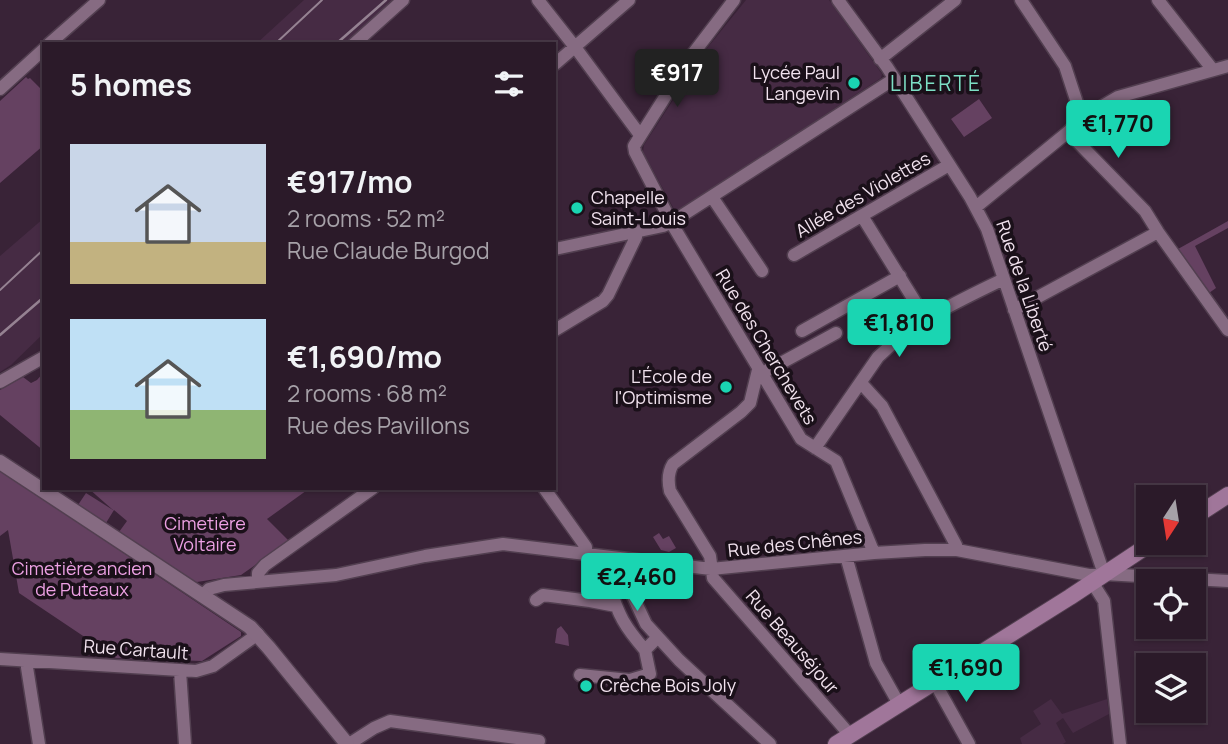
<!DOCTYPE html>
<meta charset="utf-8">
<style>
:root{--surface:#2b1a29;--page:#372735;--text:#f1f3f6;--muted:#a6a1a8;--line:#473846;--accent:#1ad5b2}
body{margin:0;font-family:Manrope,sans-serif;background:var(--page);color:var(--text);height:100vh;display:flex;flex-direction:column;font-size:26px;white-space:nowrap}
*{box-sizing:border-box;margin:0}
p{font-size:23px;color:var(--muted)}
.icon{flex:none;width:38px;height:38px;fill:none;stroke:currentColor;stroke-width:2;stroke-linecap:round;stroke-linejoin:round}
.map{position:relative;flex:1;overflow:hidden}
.sheet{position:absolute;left:42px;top:42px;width:514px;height:448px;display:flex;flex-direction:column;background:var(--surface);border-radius:0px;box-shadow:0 2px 5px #0004,0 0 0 2px var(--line)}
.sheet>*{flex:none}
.needle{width:46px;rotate:192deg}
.fabs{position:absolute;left:1136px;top:485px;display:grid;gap:14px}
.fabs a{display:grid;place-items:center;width:70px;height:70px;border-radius:0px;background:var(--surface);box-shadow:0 2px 5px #0004,0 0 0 2px var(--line);font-size:35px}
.price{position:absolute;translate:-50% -60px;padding:0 16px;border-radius:7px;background:var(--accent);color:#111;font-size:23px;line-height:46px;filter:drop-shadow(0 2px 4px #0008)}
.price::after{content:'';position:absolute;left:50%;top:42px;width:21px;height:16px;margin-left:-10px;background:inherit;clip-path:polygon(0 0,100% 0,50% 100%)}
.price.on{background:#222;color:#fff}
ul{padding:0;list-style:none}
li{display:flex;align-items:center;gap:21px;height:175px;padding:0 28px}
li span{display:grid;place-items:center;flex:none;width:196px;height:140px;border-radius:0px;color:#555}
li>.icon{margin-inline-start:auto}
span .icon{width:84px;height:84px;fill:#fffc;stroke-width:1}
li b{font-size:30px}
h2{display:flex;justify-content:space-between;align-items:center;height:84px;padding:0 28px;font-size:30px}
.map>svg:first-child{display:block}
.built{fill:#462b44}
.green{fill:#654161}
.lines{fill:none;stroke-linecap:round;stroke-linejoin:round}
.minor-casing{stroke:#523f50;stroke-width:15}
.tertiary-casing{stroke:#523f50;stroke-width:17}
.secondary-casing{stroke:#523f50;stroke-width:18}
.minor{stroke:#866b82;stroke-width:12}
.tertiary{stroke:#866b82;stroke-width:14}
.secondary{stroke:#a0769a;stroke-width:16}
.tram{stroke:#958292;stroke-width:2}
.rail{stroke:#958292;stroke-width:2.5}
.poi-dot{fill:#1ad5b2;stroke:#1a1019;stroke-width:2.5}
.labels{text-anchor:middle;stroke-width:7;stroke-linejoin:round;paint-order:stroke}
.poi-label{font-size:18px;fill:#f2e3ef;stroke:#1a1019;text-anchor:end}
.street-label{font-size:18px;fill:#f2e3ef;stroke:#1a1019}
.park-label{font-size:18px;fill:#eca0e3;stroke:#1a1019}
.quarter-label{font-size:21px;letter-spacing:2px;fill:#7ddfc5;stroke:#1a1019}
</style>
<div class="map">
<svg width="1228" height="744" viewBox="0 0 1228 744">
<rect width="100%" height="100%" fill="#392337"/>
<path class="built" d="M304,0H399L350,44H256Z
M746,0H829L882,74L881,78L679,210L674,209L643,152L644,145L704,52Z
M44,218V333L11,365L0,372V256Z
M1051,699L1062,714L1107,699L1109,714L1073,733L1063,718L1056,723L1066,742L1063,744H1022L1020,738L1041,724L1033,711Z"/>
<path class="green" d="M26,77L28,79L30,78L44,92V145L0,183V101Z
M979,99L992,118L964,137L951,119Z
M920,158L925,168L910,177L904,167Z
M1228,221V228L1195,246L1216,288L1209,293L1178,249Z
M44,372V451L0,415V390L23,377L31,383L37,380Z
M0,470L241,632V636L202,661L116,658L19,593L8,530L0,536Z
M88,488H310L267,519L289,541L241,575L197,582L192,581L119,532L127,521L114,510L106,523L78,505L86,493L113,510Z
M659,533L663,539L669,536L676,548L669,552L661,550L653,537Z
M561,626L568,635L569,646L555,643L557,629Z"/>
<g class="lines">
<defs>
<path id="minor" d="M538,0L575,47L640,135
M734,0L689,59L634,146L635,152L675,229L801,439L836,461L874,553
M838,0L887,67L970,197L987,229L1104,574
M1021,0L1065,66L1082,118
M1158,0L1213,70
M49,44L99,0
M354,44L403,0
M880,59L955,0
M555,64L629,0
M0,89L44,49
M1068,132L1145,211L1158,232L1228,330
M712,197L762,271
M976,207L1068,132L1082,118L1118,97L1228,66
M862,216L927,321
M555,249L663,226L672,222L894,79
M794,255L949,165
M1014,310L1158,232
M555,330L603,301L608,295L636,237L635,232
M802,331L900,276
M758,370L750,403L741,412L673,464C668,472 668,482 670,491L710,556L713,578L850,735
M761,374L836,333
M0,382L44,357
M861,383L882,406L956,545L957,550
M815,448L878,357C913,322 960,300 1004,279
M544,488L586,547V554
M846,556L876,663L899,704
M619,558L622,573L646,624L679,660L770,744
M258,581V573L265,565L373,488
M1092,582L1104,601L1120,744
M610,587C618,615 625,627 645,650
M203,595L209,589L224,585L336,575L425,556L503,544L711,569L874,553L925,550H957L1089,575L1104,574L1228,581
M536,600L543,595L590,601L616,606
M0,659L196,671L213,666L258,634
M26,661L39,744
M180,671L185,744
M580,675L630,680L650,674L645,650L658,637
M934,681L969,744
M349,744L374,728L390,721L539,741"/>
<path id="tertiary" d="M0,462L250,627L269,648L347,744"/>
<path id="secondary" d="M1194,517L1228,495
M836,744L1070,597L1153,542"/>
</defs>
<use href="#minor" class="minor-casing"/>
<use href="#tertiary" class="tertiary-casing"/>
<use href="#secondary" class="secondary-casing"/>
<use href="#minor" class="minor"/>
<use href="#tertiary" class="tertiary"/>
<use href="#secondary" class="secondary"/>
<path class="tram" d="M275,44L322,0
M0,290L44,249"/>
<path class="rail" d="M336,44L386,0
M0,335L44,297"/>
</g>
<g class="poi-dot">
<circle cx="854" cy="83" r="7"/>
<circle cx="577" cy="208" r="7"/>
<circle cx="726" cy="387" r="7"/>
<circle cx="586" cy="686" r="7"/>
</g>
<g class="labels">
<g class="poi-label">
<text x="840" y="79">Lycée Paul<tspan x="840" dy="21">Langevin</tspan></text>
<text x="591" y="204" text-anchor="start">Chapelle<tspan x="591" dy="21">Saint-Louis</tspan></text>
<text x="712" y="383">L'École de<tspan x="712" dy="21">l'Optimisme</tspan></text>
<text x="600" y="692" text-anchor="start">Crèche Bois Joly</text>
</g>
<g class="street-label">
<text transform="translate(863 195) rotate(-30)" y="6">Allée des Violettes</text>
<text transform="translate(1024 286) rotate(71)" y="6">Rue de la Liberté</text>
<text transform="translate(766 347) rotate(59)" y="6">Rue des Cherchevets</text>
<text transform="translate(795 544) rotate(-6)" y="6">Rue des Chênes</text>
<text transform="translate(792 642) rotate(49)" y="6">Rue Beauséjour</text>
<text transform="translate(136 650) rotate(4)" y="6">Rue Cartault</text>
</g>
<g class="park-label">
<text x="205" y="530">Cimetière<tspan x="205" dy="21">Voltaire</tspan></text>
<text x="82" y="575">Cimetière ancien<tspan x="82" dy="21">de Puteaux</tspan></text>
</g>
<g class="quarter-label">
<text x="936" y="91">LIBERTÉ</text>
</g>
</g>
</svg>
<div class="fabs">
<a><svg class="needle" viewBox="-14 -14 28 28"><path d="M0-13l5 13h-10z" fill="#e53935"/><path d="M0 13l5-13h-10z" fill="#a6a1a8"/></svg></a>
<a><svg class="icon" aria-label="locate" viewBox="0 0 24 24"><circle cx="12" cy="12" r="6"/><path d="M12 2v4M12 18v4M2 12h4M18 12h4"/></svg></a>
<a><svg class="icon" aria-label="layers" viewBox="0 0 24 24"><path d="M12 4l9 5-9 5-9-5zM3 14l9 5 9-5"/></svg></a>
</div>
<b class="price on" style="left:677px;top:109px">€917</b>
<b class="price" style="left:1118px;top:160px">€1,770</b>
<b class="price" style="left:899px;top:359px">€1,810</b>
<b class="price" style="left:637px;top:613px">€2,460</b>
<b class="price" style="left:966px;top:704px">€1,690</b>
<section class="sheet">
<h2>5 homes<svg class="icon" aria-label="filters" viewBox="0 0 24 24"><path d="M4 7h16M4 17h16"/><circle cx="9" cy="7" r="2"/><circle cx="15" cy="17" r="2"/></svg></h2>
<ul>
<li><span style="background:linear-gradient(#c9d6e8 70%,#c2b280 0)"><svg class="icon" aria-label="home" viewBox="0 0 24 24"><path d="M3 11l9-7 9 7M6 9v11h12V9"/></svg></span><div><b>€917/mo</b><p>2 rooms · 52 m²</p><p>Rue Claude Burgod</p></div></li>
<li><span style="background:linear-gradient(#bfe0f5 65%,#8fb573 0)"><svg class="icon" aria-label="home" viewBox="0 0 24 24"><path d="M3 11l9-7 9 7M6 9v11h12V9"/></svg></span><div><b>€1,690/mo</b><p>2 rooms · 68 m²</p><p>Rue des Pavillons</p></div></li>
</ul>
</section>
</div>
